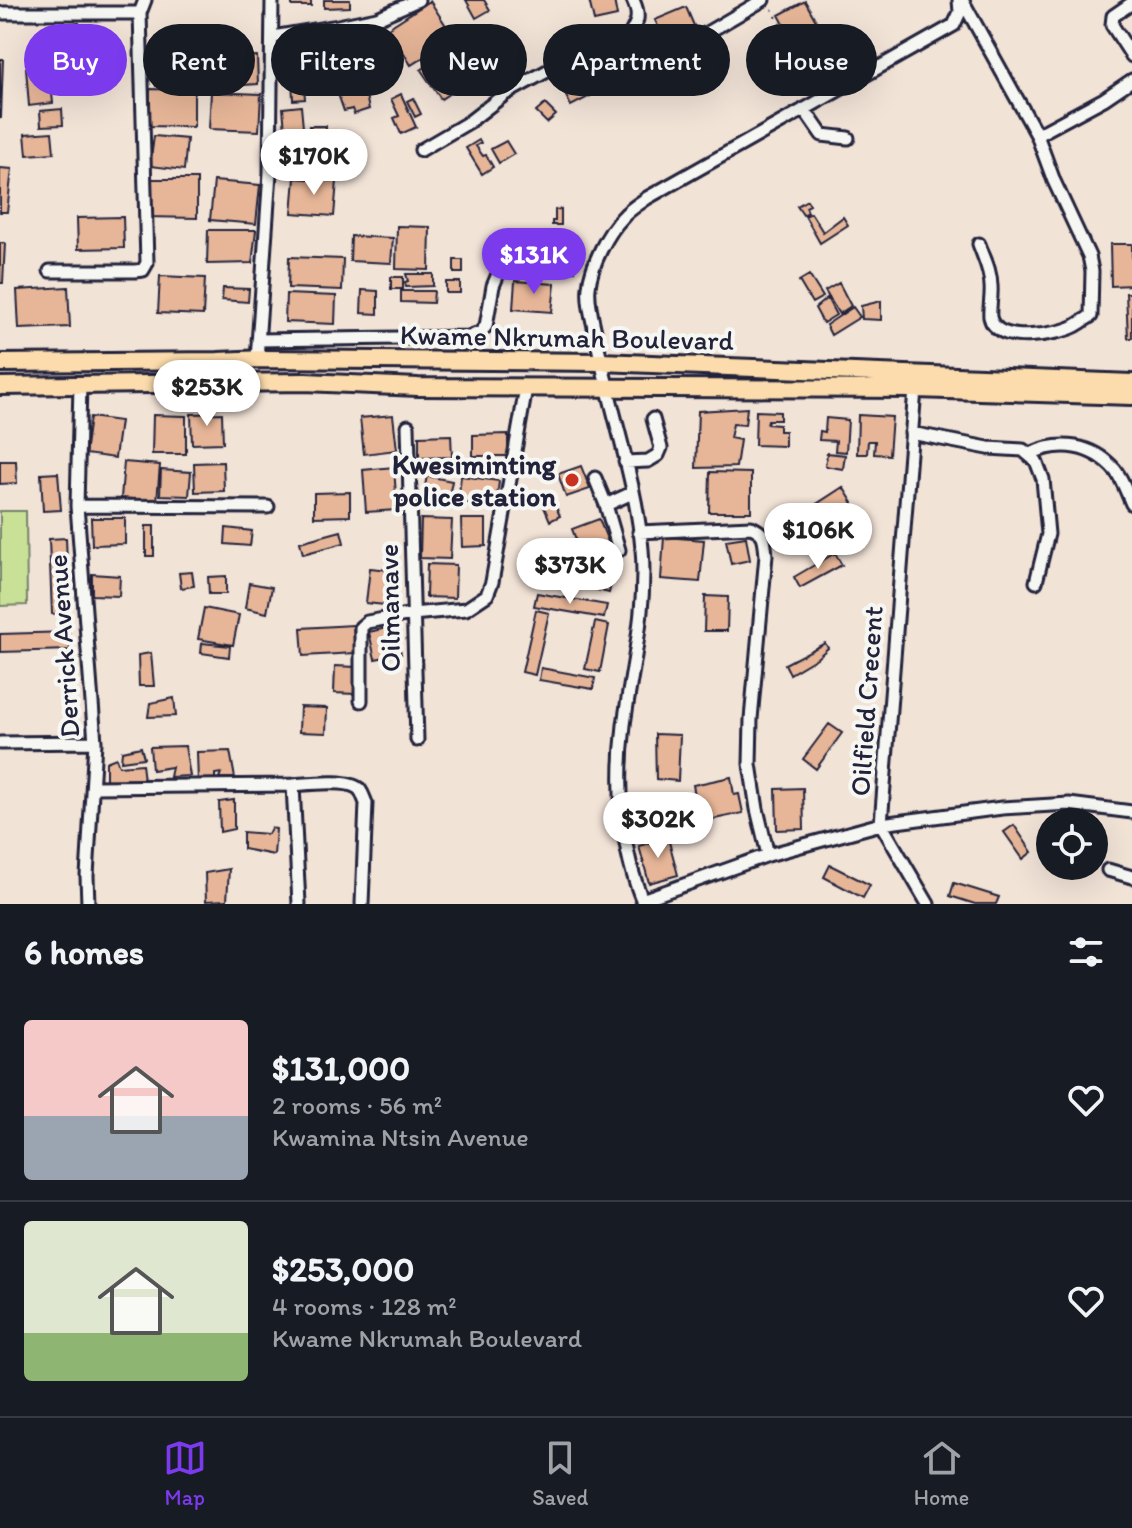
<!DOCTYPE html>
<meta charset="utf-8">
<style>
:root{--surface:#171b24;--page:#20242c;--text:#f1f3f6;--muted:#9ea1a6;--line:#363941;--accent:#7c3aed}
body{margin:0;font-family:Itim,sans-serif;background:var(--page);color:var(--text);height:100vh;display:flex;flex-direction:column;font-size:30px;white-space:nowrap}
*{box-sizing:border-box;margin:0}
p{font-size:26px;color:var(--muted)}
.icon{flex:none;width:44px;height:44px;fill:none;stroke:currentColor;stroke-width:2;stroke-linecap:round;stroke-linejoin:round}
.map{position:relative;height:904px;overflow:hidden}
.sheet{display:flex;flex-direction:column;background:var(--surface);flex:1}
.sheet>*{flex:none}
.top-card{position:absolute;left:24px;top:24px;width:1084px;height:72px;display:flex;gap:16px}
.controls{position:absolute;left:1036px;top:808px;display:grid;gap:16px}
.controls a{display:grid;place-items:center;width:72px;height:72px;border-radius:50%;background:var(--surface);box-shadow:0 8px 32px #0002;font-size:40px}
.price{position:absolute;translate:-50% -68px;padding:0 18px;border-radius:28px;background:#fff;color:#222;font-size:26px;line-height:52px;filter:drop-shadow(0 2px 4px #0008)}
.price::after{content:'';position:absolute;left:50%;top:48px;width:24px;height:18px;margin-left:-12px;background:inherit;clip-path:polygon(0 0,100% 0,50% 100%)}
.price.on{background:var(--accent);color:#fff}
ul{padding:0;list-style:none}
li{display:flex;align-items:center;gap:24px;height:200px;padding:0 24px}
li+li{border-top:2px solid var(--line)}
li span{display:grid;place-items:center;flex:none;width:224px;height:160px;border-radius:8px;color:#555}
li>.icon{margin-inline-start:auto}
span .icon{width:96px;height:96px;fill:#fffc;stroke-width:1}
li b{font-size:34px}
h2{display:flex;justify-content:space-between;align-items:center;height:96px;padding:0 24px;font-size:34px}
.tag{padding:0 28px;border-radius:36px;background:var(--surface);box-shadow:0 8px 32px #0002;font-size:28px;line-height:72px}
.tag.on{background:var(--accent);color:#fff}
.tabs{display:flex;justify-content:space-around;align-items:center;height:112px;border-top:2px solid var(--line);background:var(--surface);font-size:22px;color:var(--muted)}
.tabs a{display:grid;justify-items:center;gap:4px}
.tabs .on{color:var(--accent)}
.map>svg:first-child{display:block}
.green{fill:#c8e197;stroke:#758269;stroke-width:2}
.building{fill:#e7b698;stroke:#22223b;stroke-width:2}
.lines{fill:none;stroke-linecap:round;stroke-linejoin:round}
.minor-casing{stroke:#22223b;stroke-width:17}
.highway-casing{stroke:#22223b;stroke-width:22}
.path{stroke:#22223b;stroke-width:2;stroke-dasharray:2 6;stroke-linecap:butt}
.minor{stroke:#f6f6f2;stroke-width:11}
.highway{stroke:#fcdcac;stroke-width:16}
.poi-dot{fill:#c8321e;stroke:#f6f6f2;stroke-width:3}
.labels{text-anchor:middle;stroke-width:8;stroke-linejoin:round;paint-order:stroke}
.street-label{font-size:28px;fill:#22223b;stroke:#f6f6f2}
.poi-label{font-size:28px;font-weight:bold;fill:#22223b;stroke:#f6f6f2;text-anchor:end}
</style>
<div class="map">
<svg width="1132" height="904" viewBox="0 0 1132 904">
<rect width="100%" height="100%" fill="#f2e3d7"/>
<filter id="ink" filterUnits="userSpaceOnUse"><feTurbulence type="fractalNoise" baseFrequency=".0125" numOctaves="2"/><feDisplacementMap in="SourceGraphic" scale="16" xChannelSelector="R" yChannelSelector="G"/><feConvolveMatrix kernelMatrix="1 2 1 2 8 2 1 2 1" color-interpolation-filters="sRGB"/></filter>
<g filter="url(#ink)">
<path class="green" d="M0,511H26L27,605L0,606Z"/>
<path class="building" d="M292,0H311V6H292Z
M324,0H350V7L324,8Z
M466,0H484L490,10L476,18Z
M589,0H614L617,16L594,21Z
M430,1L454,38L411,65L388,28Z
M805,1L820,28L794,43L779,15Z
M686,7L698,35L668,48L655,20Z
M79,23L82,59L62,60L60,24Z
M379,35L392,63L369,74L356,45Z
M297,39L321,40L320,68L296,67Z
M618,44L625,61L611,66L605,49Z
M515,46L519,59L513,61L512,58L504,60L501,50Z
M448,51L468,81L441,99L421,70Z
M161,54L183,57L179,89L156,86Z
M488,54L495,68L472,81L465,68Z
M257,56L258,84L211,87L209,59Z
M578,58L596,93L571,106L553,70Z
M0,59H3L1,118H0Z
M49,66L53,103L29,106L26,68Z
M303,74L305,99L293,100L292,75Z
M364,87L369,109L354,114L352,109L344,111L338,94Z
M150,89L194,90V127L149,126Z
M211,92L261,94L259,131L209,129Z
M401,94L416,127L401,134L394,118L399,116L391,99Z
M413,98L421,114L415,117L407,101Z
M545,104L556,115L547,123L536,112Z
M301,106L305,149L287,151L283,108Z
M62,109L63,125L41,126L40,111Z
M309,126H326L325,143L308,141Z
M52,132L54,153L27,155L25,134Z
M154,136L187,139L184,170L150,166Z
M479,140L481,143L476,146L483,156L486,155L493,167L482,174L466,148Z
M506,141L514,154L499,163L491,149Z
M0,168L12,169L7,212H0Z
M295,178L337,181L334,216L292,213Z
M148,179H197V218L147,217Z
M214,181L260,185L256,224L210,220Z
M807,200L810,205L806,207L808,212L803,215L797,206Z
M561,209V225H552V221H555V210Z
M811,213L823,232L843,217L848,225L820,243L805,216Z
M123,217L124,248L78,249L77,218Z
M397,226L430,227L429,270L396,269Z
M208,230H256L252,263L207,264Z
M351,236L393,238L391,263L350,261Z
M0,243H5L3,283H0Z
M544,243L557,244L555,274L541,273Z
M572,243L579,244L575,271L568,270Z
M1110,244H1132V285L1111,286Z
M289,257L343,259L342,290L288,288Z
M454,260H463V273H454Z
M406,274H433V286L406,287L405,282L408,281Z
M809,275L823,297L812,303L799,281Z
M160,276L205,278L203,315L158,313Z
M391,277H403V289H391Z
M515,281L555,284L552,312L513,309Z
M446,282H460V293H446Z
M839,283L851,306L839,314L825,291Z
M68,287L70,327L19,329L17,290Z
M223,288L249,289L248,302L222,300Z
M362,290L378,291V314L361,313Z
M401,291H434L433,303L401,302Z
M1126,293H1132V338H1128Z
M286,294L336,296L335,324L285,322Z
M827,298L836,315L823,323L815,308Z
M881,301V320L862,319L861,306Z
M853,307L860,317L831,335L826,325Z
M747,408L745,425L733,424L730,438L740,440L736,467L696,468L698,411Z
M756,411L780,412V420H768L767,424L779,425V431H785V446L755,445Z
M222,413L223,443L192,444L191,414Z
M153,415L186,416V454H152Z
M393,415L397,450L364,454L360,418Z
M858,415L892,417L889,455L874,454L875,441H868L867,454H857Z
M90,417L120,421L115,458L85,454Z
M826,418L848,420L846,452L835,451L836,441L819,440L820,431L825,432Z
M508,434V456H473V435Z
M451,435L452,457L419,458V436Z
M827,453L845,455L843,469L825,466Z
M0,461H16L17,483L0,484Z
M124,462L160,465L157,501L121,498Z
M223,462L224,491L195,492L194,463Z
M581,466L590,489L566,497L558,474Z
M394,467L397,510L366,512L363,470Z
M161,470L191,472L189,496L160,495Z
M710,472L751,473V512H709Z
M58,473L61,510L43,511L41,474Z
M427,476L452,481L448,501L423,496Z
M461,476L499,481L496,506L458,502Z
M843,487L853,503L805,533L795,518Z
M350,492V516L314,517V493Z
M551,496L560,516L550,521L541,500Z
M91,518H125V544L92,545Z
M421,519L452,520L450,559L420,558Z
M461,519H486V546L462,547Z
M599,519L610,547L583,558L572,529Z
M146,526H154V556H146Z
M226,528L252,531L250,546L225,544Z
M341,531L344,543L303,554L300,542Z
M664,537L704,540L700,582L661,579Z
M746,537L750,560L731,564L726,540Z
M66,538L69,613L52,614L49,539Z
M835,553L842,565L800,588L794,577Z
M427,564L456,565L455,598L426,597Z
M542,567L569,573L566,585L539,579Z
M370,568L399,571L395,606L366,603Z
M192,572L194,586L181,588L179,573Z
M92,574L120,576L119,596L92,595Z
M589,575L612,581L609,593L586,587Z
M226,576V594H209L208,577Z
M249,583L272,587L267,613L245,608Z
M537,593L607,605L604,618L534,606Z
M705,596L728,597L727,631H704Z
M204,608L239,615L233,645L198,639Z
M536,610L549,613L535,675L522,672Z
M595,622L609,625L600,672L585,669Z
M353,625L355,653L303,656L301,628Z
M395,626L401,654L375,659L369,632Z
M69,632L70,650L0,652V634Z
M202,643L230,646L229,657L201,653Z
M825,643L828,648L817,658L790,674L785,664Z
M151,653L154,686H139L138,655Z
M335,666L356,667L355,694L334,693Z
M541,668L595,678L593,689L539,680Z
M174,698L176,716L148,717L150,703Z
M300,707L327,708L326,733L299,732Z
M829,724L842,733L816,769L803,759Z
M655,734L680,735L678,781L656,779Z
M185,746L190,776L170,777L172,767L152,770L150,747Z
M141,747L144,758L121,761L122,751Z
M230,751L235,778H219L221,773L215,774V783H198L197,752Z
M116,758L119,766L142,764L144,781L106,780V762Z
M731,777L734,795L739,794L743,813L700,822L693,785Z
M803,788L804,829L777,830L776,789Z
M234,800V829L220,832L219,802Z
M1014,825L1032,852L1023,859L1004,832Z
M271,828L276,829L274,855L243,849V832L268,834Z
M668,838L678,875L649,883L639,846Z
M830,865L870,885L863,898L824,877Z
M229,869L227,900L206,901L205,873Z
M954,883L999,897L996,904H975L950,896Z"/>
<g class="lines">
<defs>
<path id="minor" d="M962,0L1037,135L1054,181L1089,256L1092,271L1091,316C1086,319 1080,323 1075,326C1057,335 996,346 990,317C989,308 992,296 991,286C991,271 984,258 979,244
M1132,3L1113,16L1112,25L1132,56
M3,13H140
M273,37L333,27L377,18L418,0
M628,38C637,23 641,17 633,0
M804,109L822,135L848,138
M1037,135L1104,99L1132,80
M421,150L469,122L505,94L584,51L622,38L632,40L659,54L669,55L763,0
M50,271H135L143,270L147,263L140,13L145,0
M258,340L469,337L481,332L486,326L493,286L511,244
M257,359L270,173L272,0
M80,385L77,506L95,742L87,876L88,904
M408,426L417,740
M911,433L988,448L1023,450L1036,461L1043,479L1048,534L1036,582
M1030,454C1060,440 1092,444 1115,470C1123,480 1127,493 1132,504
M625,462L648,461L658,455L661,448L653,419
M595,478L606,505L632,493
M606,505L619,550
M77,506L268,507
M639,532L751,527C766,533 764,539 766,555L751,719L750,764L757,809L768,855
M361,701V627L367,622L412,614L466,609L487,595L492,582L526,388
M0,743L95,742
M293,785L299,904
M93,787L293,785C308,784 350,778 360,790C363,794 364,799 366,803L362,904
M881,824L915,389
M881,824L928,904
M1108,870L1132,877
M642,900L768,855L881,824L1002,808L1069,804L1132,812
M644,904C620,850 617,783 624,725C632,666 647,609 642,549C636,480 610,410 597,341C594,324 587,304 589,287C591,265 608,232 623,217C630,209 639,204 647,198L954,25L960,12L959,0"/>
<path id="highway" d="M0,363L218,361L264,359L601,362L1132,383
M0,386L305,382L418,387L915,389L1132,396"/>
</defs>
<use href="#minor" class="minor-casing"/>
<use href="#highway" class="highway-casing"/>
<path class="path" d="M772,9L817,91"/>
<use href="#minor" class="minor"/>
<use href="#highway" class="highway"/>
</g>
</g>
<circle class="poi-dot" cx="572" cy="480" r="8"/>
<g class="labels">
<g class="street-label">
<text transform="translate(567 337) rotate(1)" y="10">Kwame Nkrumah Boulevard</text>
<text transform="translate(389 608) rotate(-91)" y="10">Oilmanave</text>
<text transform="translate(63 646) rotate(-94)" y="10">Derrick Avenue</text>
<text transform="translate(866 701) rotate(-86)" y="10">Oilfield Crecent</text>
</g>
<g class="poi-label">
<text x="556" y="474">Kwesiminting<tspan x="556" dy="32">police station</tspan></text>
</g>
</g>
</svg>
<div class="controls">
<a><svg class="icon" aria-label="locate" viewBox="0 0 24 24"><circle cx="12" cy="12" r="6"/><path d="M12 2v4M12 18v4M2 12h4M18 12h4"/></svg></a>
</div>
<b class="price" style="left:314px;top:197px">$170K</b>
<b class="price on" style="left:534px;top:296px">$131K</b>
<b class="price" style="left:207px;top:428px">$253K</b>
<b class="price" style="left:818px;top:571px">$106K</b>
<b class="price" style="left:570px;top:606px">$373K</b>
<b class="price" style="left:658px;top:860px">$302K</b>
<div class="top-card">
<a class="tag on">Buy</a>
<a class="tag">Rent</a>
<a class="tag">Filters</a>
<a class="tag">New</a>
<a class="tag">Apartment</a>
<a class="tag">House</a>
</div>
</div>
<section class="sheet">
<h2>6 homes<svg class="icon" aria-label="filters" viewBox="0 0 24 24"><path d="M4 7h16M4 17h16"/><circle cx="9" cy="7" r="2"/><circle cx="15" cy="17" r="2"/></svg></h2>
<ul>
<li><span style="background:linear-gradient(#f6c9c9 60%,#9aa5b1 0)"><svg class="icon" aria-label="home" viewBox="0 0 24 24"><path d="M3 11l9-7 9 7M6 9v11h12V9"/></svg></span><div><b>$131,000</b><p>2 rooms · 56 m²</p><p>Kwamina Ntsin Avenue</p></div><svg class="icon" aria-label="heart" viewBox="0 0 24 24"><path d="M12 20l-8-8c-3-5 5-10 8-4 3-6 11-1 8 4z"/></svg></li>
<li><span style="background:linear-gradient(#dfe7d0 70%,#8fb573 0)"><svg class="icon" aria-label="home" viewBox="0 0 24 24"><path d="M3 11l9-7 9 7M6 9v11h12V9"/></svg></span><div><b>$253,000</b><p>4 rooms · 128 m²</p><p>Kwame Nkrumah Boulevard</p></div><svg class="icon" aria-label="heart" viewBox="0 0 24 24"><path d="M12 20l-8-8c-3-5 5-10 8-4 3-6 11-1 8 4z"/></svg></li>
</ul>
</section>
<nav class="tabs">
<a class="on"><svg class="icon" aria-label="map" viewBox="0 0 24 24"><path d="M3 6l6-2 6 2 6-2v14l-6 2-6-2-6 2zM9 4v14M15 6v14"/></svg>Map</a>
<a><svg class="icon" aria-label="saved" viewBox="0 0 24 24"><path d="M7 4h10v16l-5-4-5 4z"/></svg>Saved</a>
<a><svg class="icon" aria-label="home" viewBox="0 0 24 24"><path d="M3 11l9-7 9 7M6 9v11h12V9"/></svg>Home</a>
</nav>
